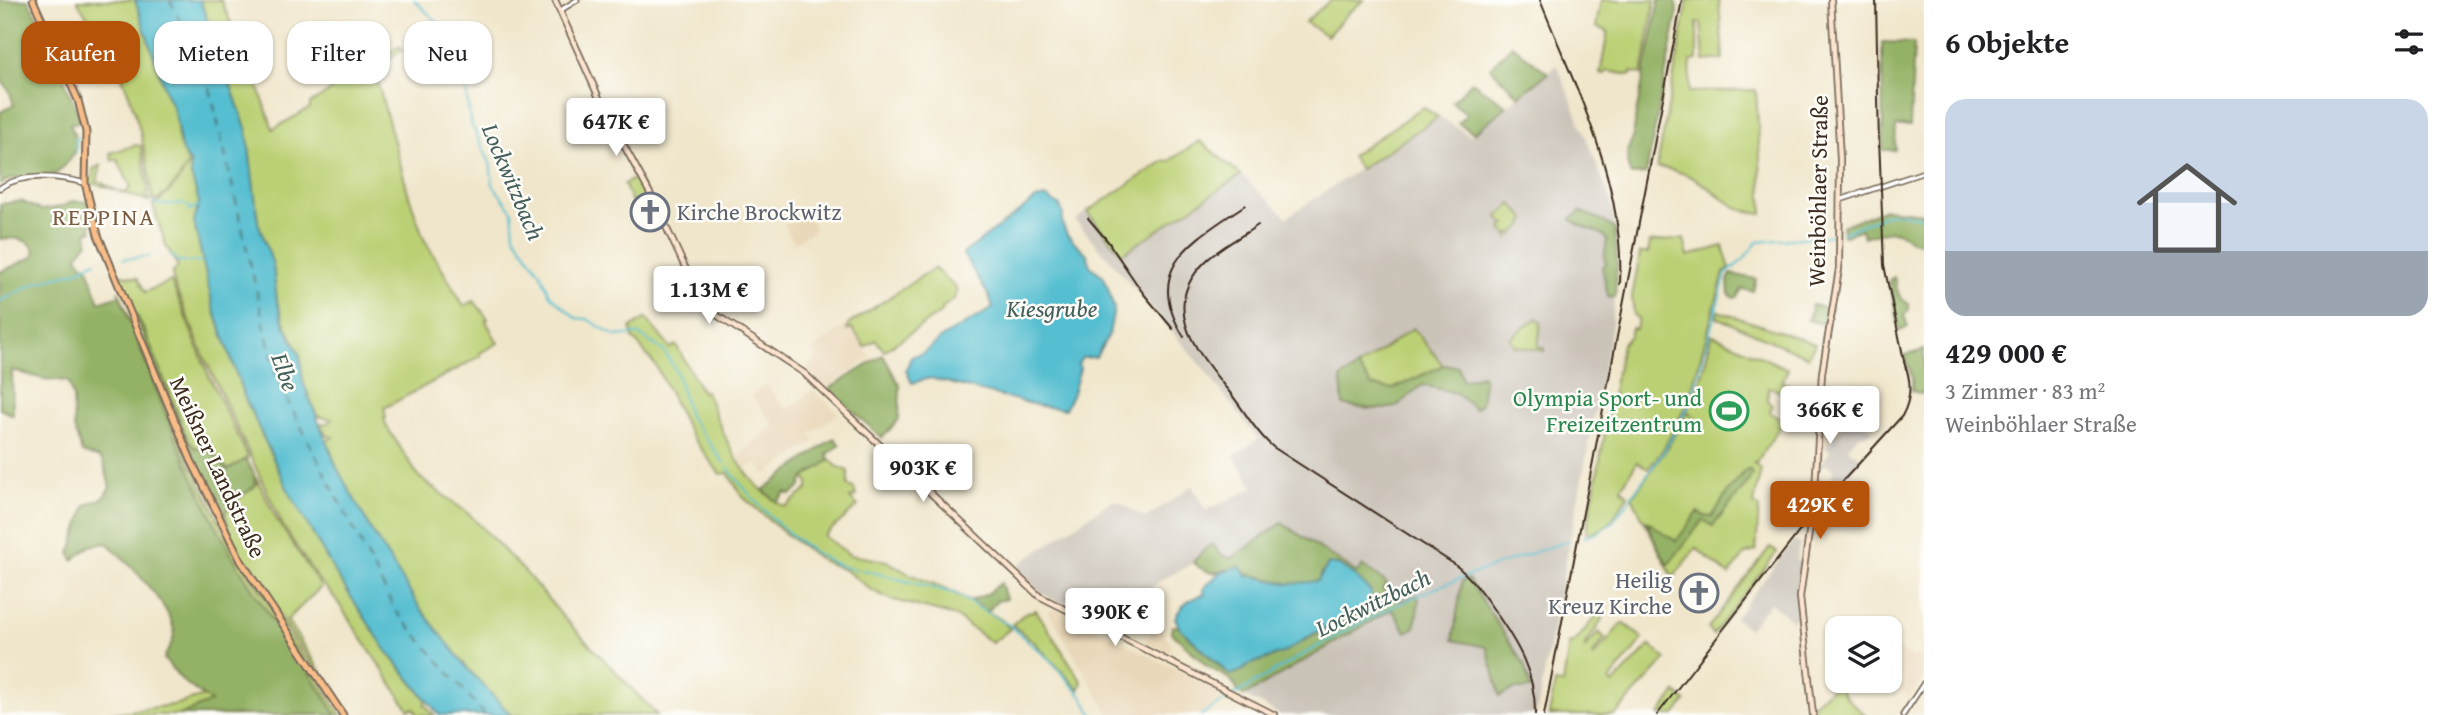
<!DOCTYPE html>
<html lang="de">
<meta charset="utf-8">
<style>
:root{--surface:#fff;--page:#f6f6f6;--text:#202124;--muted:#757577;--accent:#b45309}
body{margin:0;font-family:"Gentium Book Plus",serif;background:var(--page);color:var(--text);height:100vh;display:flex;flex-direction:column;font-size:26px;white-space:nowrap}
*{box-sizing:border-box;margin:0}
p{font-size:23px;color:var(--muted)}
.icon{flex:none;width:38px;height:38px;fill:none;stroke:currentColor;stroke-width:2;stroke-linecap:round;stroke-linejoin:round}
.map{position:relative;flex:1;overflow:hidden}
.panel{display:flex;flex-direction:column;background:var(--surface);width:525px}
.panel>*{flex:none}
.top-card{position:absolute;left:21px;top:21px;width:665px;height:63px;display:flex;gap:14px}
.fabs{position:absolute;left:1825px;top:616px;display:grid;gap:14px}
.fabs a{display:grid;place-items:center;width:77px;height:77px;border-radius:14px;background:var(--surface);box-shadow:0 2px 5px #0004;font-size:35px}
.price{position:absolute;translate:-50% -60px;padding:0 16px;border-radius:7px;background:#fff;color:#222;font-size:23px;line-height:46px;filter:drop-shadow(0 2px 4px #0008)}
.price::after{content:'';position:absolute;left:50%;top:42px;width:21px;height:16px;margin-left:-10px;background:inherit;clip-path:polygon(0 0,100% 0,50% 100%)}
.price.current{background:var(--accent);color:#fff}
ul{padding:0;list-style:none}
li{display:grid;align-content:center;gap:14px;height:371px;padding:0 21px}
li span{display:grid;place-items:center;height:217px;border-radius:21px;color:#555}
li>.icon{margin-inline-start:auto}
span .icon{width:126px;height:126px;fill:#fffc;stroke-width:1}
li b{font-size:30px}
h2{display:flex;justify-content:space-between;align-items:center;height:84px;padding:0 21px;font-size:30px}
.tag{padding:0 24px;border-radius:21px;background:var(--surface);box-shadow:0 2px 5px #0004;font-size:24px;line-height:63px}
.tag.current{background:var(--accent);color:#fff}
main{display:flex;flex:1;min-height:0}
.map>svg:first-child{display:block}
.built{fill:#ead8ba}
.industrial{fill:#cac3b8}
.green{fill:#bbd075;stroke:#7b7d4a;stroke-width:2}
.forest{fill:#94b266;stroke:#686e42;stroke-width:2}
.water{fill:#54bed0;stroke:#487477;stroke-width:2}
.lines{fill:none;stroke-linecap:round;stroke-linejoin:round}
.stream{stroke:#54bed0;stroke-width:2}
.ferry{stroke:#445e5c;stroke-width:2;stroke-dasharray:9 7;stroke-linecap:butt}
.tertiary-casing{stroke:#7a6c5b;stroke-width:7}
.secondary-casing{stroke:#7a6c5b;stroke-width:8}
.primary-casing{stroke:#7a6c5b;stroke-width:9}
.tertiary{stroke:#fff;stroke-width:3.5}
.secondary{stroke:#fce5d0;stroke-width:4.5}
.primary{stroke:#f8bd89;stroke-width:5}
.tram{stroke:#3b2a1e;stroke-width:2}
.rail{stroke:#3b2a1e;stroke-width:2}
.labels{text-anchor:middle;stroke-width:5;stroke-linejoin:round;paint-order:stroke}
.street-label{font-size:23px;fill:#3b2a1e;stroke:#fdfcf7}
.worship-label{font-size:23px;fill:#5b616d;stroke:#fdfcf7;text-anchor:start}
.leisure-label{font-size:23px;fill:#27864d;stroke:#fdfcf7;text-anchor:end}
.water-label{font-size:24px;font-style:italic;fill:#445e5c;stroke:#fdfcf7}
.neighbourhood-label{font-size:24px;letter-spacing:2px;fill:#7b5b41;stroke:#fdfcf7}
</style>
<main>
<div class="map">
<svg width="1924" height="715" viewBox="0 0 1924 715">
<rect width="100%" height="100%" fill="#fdfcf7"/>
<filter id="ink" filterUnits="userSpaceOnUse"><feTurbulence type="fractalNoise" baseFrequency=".0143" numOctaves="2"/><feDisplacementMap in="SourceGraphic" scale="14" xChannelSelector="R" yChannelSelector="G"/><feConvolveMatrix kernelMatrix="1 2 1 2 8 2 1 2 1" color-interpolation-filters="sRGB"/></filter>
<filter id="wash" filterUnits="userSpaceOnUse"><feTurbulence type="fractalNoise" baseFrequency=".00686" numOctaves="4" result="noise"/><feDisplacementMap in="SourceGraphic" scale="28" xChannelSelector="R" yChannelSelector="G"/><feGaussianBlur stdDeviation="1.57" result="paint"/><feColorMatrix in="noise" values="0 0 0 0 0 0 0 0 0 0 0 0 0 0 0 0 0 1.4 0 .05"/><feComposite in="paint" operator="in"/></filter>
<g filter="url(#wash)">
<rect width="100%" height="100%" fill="#f0e6cb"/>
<path class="built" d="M805,212L816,229L794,243L784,225Z
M848,324L871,357L825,389L806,369L819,357L812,350Z
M766,384L787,410L813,390L839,413L810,434L815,441L767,474L756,463L749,468L745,467L738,456L774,425L751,396Z
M1821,415L1849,419L1819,453Z
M1054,608L1228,695L1198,715H1110L1049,612Z
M1158,625L1172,645L1168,653L1145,642Z
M1896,647L1914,659L1917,655L1924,660V677L1910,698L1894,686L1902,676L1890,669V657Z"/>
<path class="industrial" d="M1557,65L1610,198L1614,219L1617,265L1612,325L1536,715H1281L1244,696L1392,609L1383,590L1387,582L1363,566L1358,573L1282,523L1231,559L1222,555L1212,545L1206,548L1190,565L1160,581L1122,609L1103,581L1090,590L1082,588L1062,604L1041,593L1019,573V564L1111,501H1117L1146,518L1192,486L1206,510L1254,488L1234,456L1258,439L1201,365L1075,220L1086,212L1122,254L1241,175L1287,217L1439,116L1470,136Z
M1849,419L1873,429L1870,433L1858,436L1848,448L1862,459L1842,479L1840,477L1835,481L1831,477L1834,471L1827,464L1819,468V462H1822L1830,451L1825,447Z
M1794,540L1800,544L1796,561L1802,562L1798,585L1800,613L1793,621L1770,603L1749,629L1735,618Z"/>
<path class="green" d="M77,0H135L168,98C180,115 175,126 179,142C181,148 184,154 186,159L189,160C184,174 167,197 153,201C146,155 138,107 116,65C104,43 90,22 77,0Z
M200,0H221L256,80L273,129L310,108V104L399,46L402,50L374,69L409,196L424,239L464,306L474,301L488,319L486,321L498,343L480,353L481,356L384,408L386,418L384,419L387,427L419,477L470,515L525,572L565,619L657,715H511L469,670L420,608L373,533L337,468L327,441L333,437L327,436L320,424L328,423L332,419L317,416L303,382L300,355L284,322L277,301L273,265L258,222L247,131Z
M1331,0H1364L1349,12L1327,36L1305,22Z
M1601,0H1655L1642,74L1631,72V75L1606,71L1605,75L1600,74L1608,31L1596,27Z
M1688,0H1719L1723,59L1704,61L1701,23H1697V60L1691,61L1689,92L1756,90L1763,214C1730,212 1721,193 1695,179C1683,172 1670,169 1657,167Z
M1423,107L1438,117L1360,169L1351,156Z
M1200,141L1241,175L1122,254L1087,212L1165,160L1167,162Z
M136,145L141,146L149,194H145V197L150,198L149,201C126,195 111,186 88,183V178H92L93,169L101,165L97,181L125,194L131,187L117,159L112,161L110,153Z
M190,160L191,175L199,202L194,222L213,306L244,396L288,490L334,571L386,650L427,701L424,704L434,715H418L414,708L409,710L335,598L317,578L283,526L204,357L175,286L172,274L178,266L166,246L153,205C168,196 183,177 190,160Z
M637,177L651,203L647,202L646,206L635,209L624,184Z
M1512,204L1526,219L1523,225L1512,235L1509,233L1508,238L1502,228L1506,224L1499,220L1498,216Z
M1684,239L1688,256L1723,246L1730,269L1724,273L1688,402L1664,448L1648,469L1637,462L1621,488L1628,495C1617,511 1608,534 1586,533L1622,344L1630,336L1632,328L1636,329L1638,319L1634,315L1632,297L1640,253H1648L1650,242Z
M934,268L955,287L957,292L954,299L942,308L943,311L884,351L876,340L865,347L852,328L847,330L849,324Z
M117,274L138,278L145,292L171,281L209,376L248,457L229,471L214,454L194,447L188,440L145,332L137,316L135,317Z
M118,290L187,456L233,549L341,715H336C304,662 265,613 234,559C186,474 153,381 118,290Z
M1718,311L1802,339L1815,344L1808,357L1716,317Z
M646,318L670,348L676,345L702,392L706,391C724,437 740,481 785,507L808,489V482L804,478L830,460L838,467L848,471V486L854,488L856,496L850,498L858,506L824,536L850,555L887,561L909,574L949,590L1002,620L1010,629L992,643L955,616L890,599L871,590L847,571L821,560L782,531L742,496L728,473L720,474L690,434L656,366L633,338L631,328Z
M1537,318L1541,323L1538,347H1544V351L1515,346L1510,338Z
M1413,328L1443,365L1393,389L1372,386L1358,367Z
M1711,334L1788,369L1782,382L1804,392L1801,400L1769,387L1767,400L1772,406L1770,412L1783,422L1756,463H1753L1761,469L1754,504L1759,508L1756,551L1745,554L1729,575L1696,548L1673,578L1632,497L1668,447L1687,412L1696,418L1687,411C1700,388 1707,360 1711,334Z
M256,477L277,520L321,587L287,620L349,715H346L247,567L228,531L225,513L232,503L257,484Z
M1770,547L1777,552L1713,635L1708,628Z
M1036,610L1082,682L1079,690L1034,642L1012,625L1025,613Z
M1601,610L1604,614C1599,630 1589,634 1584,649L1599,632L1605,638L1592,655L1593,657L1621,624L1624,623L1643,639L1609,681L1613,684L1650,645L1666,659L1615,715H1549L1555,683L1563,684L1569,643H1574Z
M1838,687L1849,700L1865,715H1815L1814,703L1832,688Z
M1676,692L1686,701L1675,715H1659Z
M204,696L212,702L180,715H99L173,705Z"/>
<path class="forest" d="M0,0H28L43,27L81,121L70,124C83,152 75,153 56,174L10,179L0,184V112L14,105L9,90L0,79Z
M1659,0H1676L1677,15L1646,174L1631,175C1620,153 1637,138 1635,119Z
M1882,42L1914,43L1910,126H1896L1895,150H1883Z
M1512,45L1548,73L1519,96L1490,68Z
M1472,82L1507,106L1474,133L1458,123L1467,114L1452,102Z
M21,201L41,210L61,207L73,201L87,202L92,231L87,232L88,242L77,256L82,264L88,267L99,302L120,295C154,385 187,475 234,559C265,613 304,662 336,715H180L211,702L183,681L164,659C167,651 174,642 174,634C175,609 125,559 107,543L90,546L73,560L70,554L86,505L103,498L110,487L104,464L100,458L82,453L74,427L73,397L68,381L44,379L12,370L13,415L0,409V272L33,257L35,251C30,238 13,237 0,239V204Z
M1885,209L1924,213V243C1907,243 1909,237 1898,232C1888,229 1872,235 1863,237L1861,229L1843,236L1842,226Z
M1580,211L1601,220L1615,229L1617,265L1615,297L1608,296L1602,267L1606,264L1604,258L1607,240C1600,228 1581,230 1571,219Z
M1731,274L1756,279L1753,291L1742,289L1737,297L1734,298L1729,294L1728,281Z
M1894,277C1897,288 1897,299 1909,304V310L1904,315L1908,327L1900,331L1889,280Z
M1812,305L1831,308L1827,325L1808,320Z
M137,316L145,332L188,440L194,447L210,451L227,470L246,459L254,474L255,486L232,503L225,513L230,531H228C193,461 164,389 135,317Z
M1924,350V393L1922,394L1912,391V379L1905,355Z
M883,355L900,386L899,419L882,438L829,389Z
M1443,365L1458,366L1463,381L1482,375L1484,382L1481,404L1475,409L1456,393L1423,385C1414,390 1409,397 1401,403C1387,414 1360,407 1343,405L1341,378L1358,367L1372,386L1393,389Z
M834,438L840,445L827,455L830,460L804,478L800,488L790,495L786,492L777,502L763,490Z
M1746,470H1750L1752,474L1747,484L1713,526L1703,520L1668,565L1653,538L1647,521L1676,541L1698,512L1704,516L1712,517L1728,491Z
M1282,523L1357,573L1363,566L1387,583L1383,590L1400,601L1417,595L1419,600L1415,627L1406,632L1392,609L1244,696L1240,694L1231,680L1207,666L1171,632L1172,626L1179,627L1224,671H1241L1251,664L1270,658L1364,610L1355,577L1337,564L1322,572L1318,582L1290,584L1227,569C1214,576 1203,572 1193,562L1206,548L1212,544L1222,555L1231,559Z
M1468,579L1524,664L1531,689H1514L1500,696L1487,647L1453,640L1462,581Z
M1001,583L1006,599L997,601L987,612L970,601L987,594Z"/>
<path class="water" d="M135,0H200L247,131L258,222L273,265L277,301L283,322L300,355L303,382L337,468L373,533L420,608L469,670L511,715H439L386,650L334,571L288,490L244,396L213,306L194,222L199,202L191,175L190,161C175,154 181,116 168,98Z
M1046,197L1059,205L1063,213L1062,223L1067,235L1087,254L1090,266L1103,276L1109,291L1114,309L1109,334L1096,357L1082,358L1078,364L1080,368L1073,393L1065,409L1040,406L930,378L912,383L906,370L911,357L923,353L941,338L993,308L990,298L963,254L1036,199Z
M1328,564C1346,564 1359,580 1371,592V599L1364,610L1315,633L1285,652L1251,664L1241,671L1230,675L1179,627L1175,618C1181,605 1190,598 1205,594L1203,589L1219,573L1239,566L1247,575L1290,584L1318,581Z"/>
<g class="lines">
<path class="stream" d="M414,0L449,33L465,80L470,121L490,163L493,185L512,211L514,235L541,274L550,295L576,318L587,319L615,336L638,334L664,351L676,371L689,416L724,463
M76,153V139L82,137
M153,203C167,209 177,199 189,206L190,210L198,206
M1842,233L1885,215L1896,213L1924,217
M171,255L179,262H202
M123,259L150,256
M0,301L36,283L75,272L96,261
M728,468C754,503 813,565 858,570
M1584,537L1597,533L1613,522L1665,450L1691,401L1726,274L1744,259L1757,242L1836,235
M863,570L953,593L1009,625L1050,660L1081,695L1093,715
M1201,715C1255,683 1308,650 1364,621C1429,587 1499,564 1568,541"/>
<path class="ferry" d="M170,0L208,80L277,380L395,610L485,715"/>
</g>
</g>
<g filter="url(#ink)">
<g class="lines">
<defs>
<path id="tertiary" d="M561,10L577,0
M0,188C23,172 60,177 85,183
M1840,200L1924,172
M1903,715L1924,683"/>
<path id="secondary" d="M555,0L604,109L652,197L692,282L709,310L804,373L1039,596L1275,715
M1813,715L1800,597L1815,490L1822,373L1839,269L1840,159L1831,0"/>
<path id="primary" d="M33,0L78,100L86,132L85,183L98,235L191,460L241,561L343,715"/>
</defs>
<use href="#tertiary" class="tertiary-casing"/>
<use href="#secondary" class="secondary-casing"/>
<use href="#primary" class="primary-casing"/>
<use href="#tertiary" class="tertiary"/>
<use href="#secondary" class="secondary"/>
<use href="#primary" class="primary"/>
<path class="tram" d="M1876,0L1879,147
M1879,138L1884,265L1906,370
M1657,715L1812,515L1902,416C1912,398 1912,381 1904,362"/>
<path class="rail" d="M1540,0C1577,92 1625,183 1620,284
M1088,218L1110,244
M1258,225C1241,237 1220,247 1205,262C1159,307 1196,350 1226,388C1243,407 1253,430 1273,447L1454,564C1471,577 1482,593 1494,610C1517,643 1536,673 1535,715
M1104,236L1143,293L1173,329
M1184,337C1140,267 1194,240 1245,205
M1544,715L1682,0"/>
</g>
</g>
<defs>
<symbol id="church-ring" viewBox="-11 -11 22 22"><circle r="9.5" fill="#fdfcf7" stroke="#6b7280" stroke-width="1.5"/><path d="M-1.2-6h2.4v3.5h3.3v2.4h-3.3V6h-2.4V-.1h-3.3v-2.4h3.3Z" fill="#6b7280"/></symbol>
<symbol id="stadium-ring" viewBox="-11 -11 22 22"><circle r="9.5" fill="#fdfcf7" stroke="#2e9e5b" stroke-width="1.5"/><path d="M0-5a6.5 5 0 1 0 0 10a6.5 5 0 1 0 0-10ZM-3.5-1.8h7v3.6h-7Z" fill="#2e9e5b"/></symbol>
</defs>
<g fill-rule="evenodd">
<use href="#church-ring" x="628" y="190" width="44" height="44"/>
<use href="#stadium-ring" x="1707" y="389" width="44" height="44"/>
<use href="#church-ring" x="1677" y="571" width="44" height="44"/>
</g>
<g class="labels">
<g class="street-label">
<text transform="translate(1818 191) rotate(-89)" y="8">Weinböhlaer Straße</text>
<text transform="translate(218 467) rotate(65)" y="8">Meißner Landstraße</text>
</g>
<g class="worship-label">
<text x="677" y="220">Kirche Brockwitz</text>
<text x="1672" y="588" text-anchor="end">Heilig<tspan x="1672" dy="26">Kreuz Kirche</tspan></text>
</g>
<g class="leisure-label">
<text x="1702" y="406">Olympia Sport- und<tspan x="1702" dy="26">Freizeitzentrum</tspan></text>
</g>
<g class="water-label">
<text transform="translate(513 182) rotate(67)" y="8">Lockwitzbach</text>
<text x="1052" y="317">Kiesgrube</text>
<text transform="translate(285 372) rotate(70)" y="8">Elbe</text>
<text transform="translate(1373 603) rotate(-26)" y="8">Lockwitzbach</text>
</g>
<g class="neighbourhood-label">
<text x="104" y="225">REPPINA</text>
</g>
</g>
</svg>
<div class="fabs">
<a><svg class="icon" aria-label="layers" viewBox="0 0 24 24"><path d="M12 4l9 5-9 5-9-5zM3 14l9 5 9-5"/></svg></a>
</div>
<b class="price" style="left:616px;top:158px">647K €</b>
<b class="price" style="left:709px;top:326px">1.13M €</b>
<b class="price" style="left:1830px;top:446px">366K €</b>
<b class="price" style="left:923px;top:504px">903K €</b>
<b class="price current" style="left:1820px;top:541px">429K €</b>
<b class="price" style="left:1115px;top:648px">390K €</b>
<div class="top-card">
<a class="tag current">Kaufen</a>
<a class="tag">Mieten</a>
<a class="tag">Filter</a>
<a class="tag">Neu</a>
</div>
</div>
<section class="panel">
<h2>6 Objekte<svg class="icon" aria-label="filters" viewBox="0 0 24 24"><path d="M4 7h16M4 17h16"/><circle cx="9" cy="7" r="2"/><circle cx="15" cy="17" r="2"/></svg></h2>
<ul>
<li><span style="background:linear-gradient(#c9d6e8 70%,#9aa5b1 0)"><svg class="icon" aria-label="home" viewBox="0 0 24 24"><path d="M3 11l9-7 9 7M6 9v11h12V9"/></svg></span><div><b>429 000 €</b><p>3 Zimmer · 83 m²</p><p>Weinböhlaer Straße</p></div></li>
</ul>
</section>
</main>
